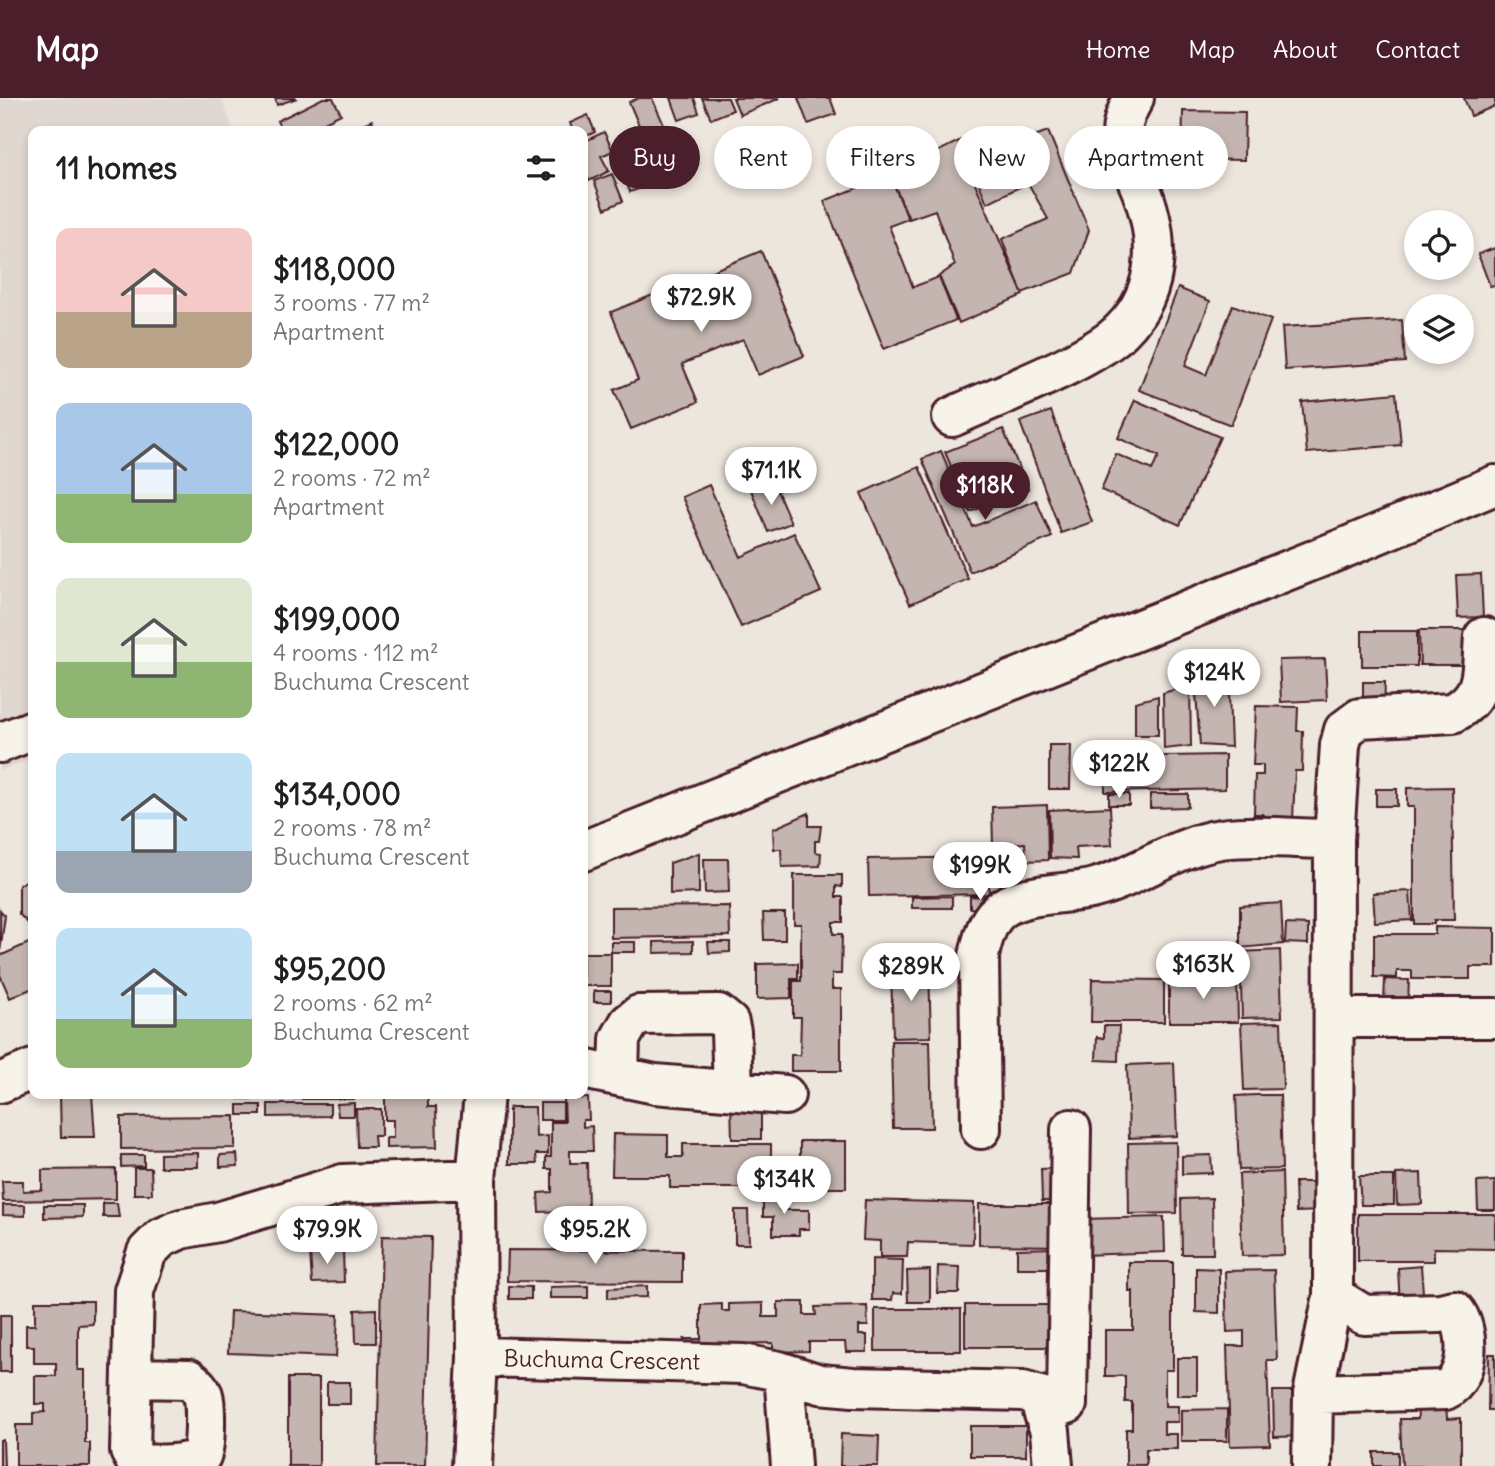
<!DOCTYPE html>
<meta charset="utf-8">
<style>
:root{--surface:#fff;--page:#f2f2f2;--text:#202124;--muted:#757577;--accent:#4a1f2b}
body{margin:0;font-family:Delius,sans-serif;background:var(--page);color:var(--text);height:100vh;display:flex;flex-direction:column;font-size:26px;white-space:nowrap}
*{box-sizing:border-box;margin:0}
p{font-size:23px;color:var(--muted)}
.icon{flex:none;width:38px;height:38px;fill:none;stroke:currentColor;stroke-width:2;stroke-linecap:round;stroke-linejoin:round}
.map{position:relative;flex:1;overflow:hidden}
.details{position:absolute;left:28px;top:28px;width:560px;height:973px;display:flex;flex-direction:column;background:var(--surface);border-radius:14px;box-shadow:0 4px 10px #0003}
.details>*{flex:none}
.banner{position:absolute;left:609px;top:28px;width:665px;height:63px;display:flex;gap:14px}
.controls{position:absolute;left:1404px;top:112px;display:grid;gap:14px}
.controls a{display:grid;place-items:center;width:70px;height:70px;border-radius:50%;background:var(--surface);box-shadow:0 4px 10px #0003;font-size:35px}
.price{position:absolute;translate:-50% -60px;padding:0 16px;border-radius:24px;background:#fff;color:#222;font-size:23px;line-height:46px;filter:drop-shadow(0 2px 4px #0008)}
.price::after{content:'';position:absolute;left:50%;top:42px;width:21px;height:16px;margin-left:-10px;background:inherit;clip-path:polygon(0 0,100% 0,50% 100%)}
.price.active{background:var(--accent);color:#fff}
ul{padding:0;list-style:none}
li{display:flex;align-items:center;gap:21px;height:175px;padding:0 28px}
li span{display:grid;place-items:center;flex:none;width:196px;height:140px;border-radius:14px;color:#555}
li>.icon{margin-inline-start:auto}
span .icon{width:84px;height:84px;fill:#fffc;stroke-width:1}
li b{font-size:30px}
h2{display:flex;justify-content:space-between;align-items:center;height:84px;padding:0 28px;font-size:30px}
.chip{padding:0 24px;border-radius:32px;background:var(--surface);box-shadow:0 4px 10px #0003;font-size:24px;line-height:63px}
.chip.active{background:var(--accent);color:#fff}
header{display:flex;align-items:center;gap:42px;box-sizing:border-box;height:98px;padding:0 35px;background:var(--accent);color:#fff}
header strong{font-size:33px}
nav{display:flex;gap:38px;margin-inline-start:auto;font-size:24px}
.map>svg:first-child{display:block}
.built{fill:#e0d7d0}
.building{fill:#c4b5b0;stroke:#4a1f2b;stroke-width:2}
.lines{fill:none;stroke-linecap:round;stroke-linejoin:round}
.minor-casing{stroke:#4a1f2b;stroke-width:44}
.minor{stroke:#f7f3e8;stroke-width:38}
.labels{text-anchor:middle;stroke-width:7;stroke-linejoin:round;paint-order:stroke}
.street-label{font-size:23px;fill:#4a1f2b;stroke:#f7f3e8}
</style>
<header>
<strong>Map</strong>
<nav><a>Home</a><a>Map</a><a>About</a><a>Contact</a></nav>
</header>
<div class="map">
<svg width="1495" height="1368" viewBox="0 0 1495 1368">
<rect width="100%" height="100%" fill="#ece6dd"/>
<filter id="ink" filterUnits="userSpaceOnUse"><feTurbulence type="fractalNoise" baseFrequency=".0143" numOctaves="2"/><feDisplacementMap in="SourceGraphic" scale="14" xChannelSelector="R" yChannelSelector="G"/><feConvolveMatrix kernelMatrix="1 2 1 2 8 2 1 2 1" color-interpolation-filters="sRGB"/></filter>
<g filter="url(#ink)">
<path class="built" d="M0,0H221L234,33H33V660L0,673Z"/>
<path class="building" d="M275,0H297L277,7Z
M323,0H333L341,16L316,28L318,33H282L277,23Z
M639,0H652L664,27L643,37L629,4Z
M671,0H694L699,15L679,22Z
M702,0H728L733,12L711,21Z
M733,0H780L740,17Z
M798,0H830L836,16L808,26Z
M1464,0H1495V8L1471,18Z
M1183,13L1245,14L1244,62L1182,61Z
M588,17L595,34L583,40V33H573L570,25Z
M372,22L377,33H347Z
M1048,33L1089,132L1074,175L1022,195L1002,141L1048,121L1028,85L987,105L979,86L996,77L985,56Z
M604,34L613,53L601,58L609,73L589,83L583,70V44Z
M969,38L991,77L975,85L1023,197L959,225L939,178L955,167L935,112L909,121L890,77Z
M637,52L650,87L630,94L617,60Z
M612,76L623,103L605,111L594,83Z
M890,77L908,121L889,128L913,189L939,179L956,222L884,251L824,103Z
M1495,150V187L1490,188L1478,156Z
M761,153L804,258L758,277L743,241L682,266L698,304L631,331L614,292L638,282L611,214Z
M1178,190L1210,203L1185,268L1206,277L1233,207L1271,222L1231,327L1139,292Z
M1402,222L1405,264L1285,272L1282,229Z
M1396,295L1401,347L1307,355L1302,304Z
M1135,302L1220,339L1180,427L1101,392L1116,356L1152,372L1159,358L1118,340Z
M1051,313L1092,424L1061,435L1020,324Z
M1003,331L1028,391L970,414L945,354Z
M941,353L973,429L1036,402L1052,439L970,474L922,361Z
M919,369L968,481L910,506L861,395Z
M773,383L791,425L768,434L751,392Z
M709,387L741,459L794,435L821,494L741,529L682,399Z
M1481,476L1483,519L1458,520L1456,477Z
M1419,532H1475V567H1420Z
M1362,533H1417V568H1362Z
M1325,561L1327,602L1281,604L1279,562Z
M1228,568L1231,649L1200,647L1195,583Z
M1363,584H1385L1384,614L1363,613Z
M1190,587L1191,648L1164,651L1163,595Z
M1158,598V637H1135V604Z
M1256,608L1298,609L1297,633H1303L1302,673H1295L1293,722L1262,740L1263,716H1254L1255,677H1263V667H1253Z
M1049,647H1071L1070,691H1049Z
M1225,657V691L1105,694V659Z
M1452,689L1454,822H1434V826H1414V709H1407V690Z
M1376,691H1397V708H1376Z
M1109,696H1129V707H1109Z
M1150,696H1188V709L1150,710Z
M1047,707L1048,762L1026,763L1025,745L993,747L992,709Z
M1110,709L1112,747L1076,749L1077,761L1050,760L1049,712Z
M809,715V728H821L819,743H815V754L821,755L820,768L782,769L781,751H774L773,731Z
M699,755V795L670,796V765Z
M988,759L989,796L869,798L868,761Z
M704,761H728L729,794L705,795Z
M794,777H842V789L836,788V799H843V824H833V836H842L841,876H832V891H841V973H791V957H800L801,919H793V883H801V826H794Z
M33,779V830L19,816V787Z
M1410,793L1412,822L1375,824L1373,795Z
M952,798V810H912V799Z
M970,798L991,799L990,811L970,810Z
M1281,805L1283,846L1240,850V808Z
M729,808L730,838L611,840V809Z
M0,812L5,818L0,854Z
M763,815H785V842H764Z
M1286,826L1308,827V846L1285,845Z
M1435,829L1495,830V869H1470V881H1412V873H1397V880L1374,879V836H1435Z
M33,843V890L10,900L0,877V858Z
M693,843V854L654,855V844Z
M611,844H635V854H611Z
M708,844H730V854L709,855Z
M1280,852L1282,919L1242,920L1240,854Z
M583,855H611V888H583Z
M798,865V881H791V900L757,901V866Z
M929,870L931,939L893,940L891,871Z
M1092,881L1164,882V924H1091Z
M1385,881L1409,882L1408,904H1384Z
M1169,882H1237L1238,924H1169Z
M594,893H611V904H594Z
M1281,924L1283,991L1244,992L1241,925Z
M1104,928H1119L1118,963L1096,962L1097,939L1104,940Z
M891,943H930L932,1030H893Z
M1174,965L1177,1038L1129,1040L1127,967Z
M69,996H92L95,1039H61L60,999Z
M238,996H354V1001H238Z
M385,996H428V1009H436L437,1049L386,1050V1040H393V1022H385Z
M1257,997H1280L1282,1071L1239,1072L1236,998Z
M588,1000L589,1022H583V1029L592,1028L593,1053H570V1065H587L588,1112L539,1114L538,1095L552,1094V1071H546V1059H551V1024H565L564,1001Z
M354,1005V1018H338L337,1006Z
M540,1005H563V1022H540Z
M731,1005H761V1041H732Z
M268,1006H330V1018L268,1019Z
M238,1007H261V1017H238Z
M509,1009H535L536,1039L548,1038V1056H536L537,1066H509Z
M356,1011H381V1038H374L375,1049H357Z
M235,1018V1050L121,1051V1019Z
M613,1036L668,1037V1059H683V1046H771V1060H800V1043H846V1090H670V1078H612Z
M1176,1044L1177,1115L1129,1116L1128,1045Z
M198,1055V1069H160V1056Z
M237,1056L238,1068L220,1069V1057Z
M121,1057H144V1068L121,1069Z
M1211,1057L1212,1075L1182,1076V1058Z
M134,1070H151L152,1096H134Z
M1062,1070L1063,1103H1042L1041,1071Z
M116,1071V1101L3,1103L2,1083H23V1093L42,1092V1072Z
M1282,1074L1284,1157L1242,1158L1239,1076Z
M1421,1075L1422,1106L1397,1107L1396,1076Z
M1359,1078H1394V1107H1361Z
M1495,1083V1112H1478L1477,1084Z
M1295,1084H1323V1113L1296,1114Z
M763,1094H780V1112H809V1131H799V1137H773V1119H763Z
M1212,1100L1213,1156H1182L1181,1101Z
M865,1102L974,1105L973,1146L908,1144L907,1159H880V1143L863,1142Z
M103,1105H117L119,1119H103Z
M979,1106H1065V1148L979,1147Z
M3,1107H25V1118L3,1117Z
M44,1107H83V1119L44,1120Z
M735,1112H748L749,1146H735Z
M1358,1116H1495V1151L1434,1150V1163H1358Z
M1164,1119L1165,1154L1082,1157L1080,1121Z
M382,1138L431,1139L425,1368H377Z
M1057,1150V1170H1017V1151Z
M343,1152L344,1184L312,1185L310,1153Z
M508,1152L682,1153V1184L507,1183Z
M872,1161L903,1162L902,1196L893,1195L892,1202H872Z
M1129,1164H1173V1272H1165V1308H1178V1324H1164V1336H1177V1351H1146V1367H1126V1331H1132V1304H1125V1278H1105V1232H1133V1193H1129Z
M938,1168L960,1169L959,1195H937Z
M1421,1168L1424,1208L1400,1209L1398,1170Z
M1196,1170L1219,1171V1215L1196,1214Z
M930,1172V1204H908L907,1173Z
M1274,1172L1277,1262H1267L1270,1347L1230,1348L1227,1248H1244V1233L1227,1234L1225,1173Z
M509,1188L531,1189V1201H509Z
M588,1188V1200H550V1189Z
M647,1188V1199L608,1200V1190Z
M35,1203H93V1226L78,1227V1272H85V1345H90V1368H16V1327H33V1315L45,1314V1306H35V1278H56V1265H34V1248H26V1227H35Z
M778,1204H804V1217H816L815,1209L867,1208L868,1228H859V1237H867V1254H846L845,1244H809V1253L773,1254V1245L725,1246V1252L684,1253V1241H701V1207L722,1206V1213H729V1206L763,1205V1219H778Z
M965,1207H1051V1249H965Z
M376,1211V1245H356L355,1212Z
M875,1211H961V1253H875Z
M230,1213L338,1217L336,1259L228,1255Z
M0,1217H11V1274H0Z
M1489,1256H1495V1323L1494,1312H1488Z
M1177,1260H1197V1297H1177Z
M288,1280H319V1368H288Z
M327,1284H350V1306H327Z
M1273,1293H1308L1309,1338L1274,1339Z
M1446,1302L1447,1321L1461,1320V1368H1402L1400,1321H1418L1417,1304Z
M1227,1311V1343H1181V1312Z
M970,1328H1026V1358H970Z
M841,1336L879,1338L878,1368H840Z
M0,1342H3L4,1368H0Z
M1374,1354H1398V1368H1374Z"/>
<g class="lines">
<defs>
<path id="minor" d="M952,319C994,299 1093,263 1122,232C1163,191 1160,134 1138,84C1123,50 1113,35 1134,0
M0,645L33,632
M583,753L1344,450L1495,387
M1335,920H1495
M583,971L655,986L785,997
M619,977L620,941L629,925L639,917L718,916L729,925L731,934L733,992
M0,985L33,971
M484,996L476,1081L477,1259L743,1266L779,1273L785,1288L791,1368
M981,1031L979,858C982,843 986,825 998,814C1019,794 1064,797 1091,791C1136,780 1175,748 1221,741C1257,736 1298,741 1334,741
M779,1273L820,1286L853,1289L1023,1293L1067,1306L1043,1313L1050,1333L1053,1368
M132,1280L189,1281C195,1285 200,1290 203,1297C206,1306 206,1351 201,1358C191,1368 150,1368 136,1364L130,1353L134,1193L147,1154L161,1140L181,1131L218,1124L343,1086L476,1081
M1313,1296L1445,1292C1470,1281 1471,1231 1454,1212L1440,1215L1364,1217L1333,1198
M1067,1306L1071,1031
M472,1368L477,1259
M1312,1368L1313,1296L1333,1198L1334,741L1340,647L1344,632L1360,620L1453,615C1487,597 1481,572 1484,539"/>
</defs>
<use href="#minor" class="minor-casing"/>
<use href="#minor" class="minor"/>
</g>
</g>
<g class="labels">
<g class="street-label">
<text transform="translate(602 1262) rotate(1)" y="8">Buchuma Crescent</text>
</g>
</g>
</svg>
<div class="controls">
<a><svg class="icon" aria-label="locate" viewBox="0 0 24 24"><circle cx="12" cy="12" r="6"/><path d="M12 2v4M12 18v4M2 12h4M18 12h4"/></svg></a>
<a><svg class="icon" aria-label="layers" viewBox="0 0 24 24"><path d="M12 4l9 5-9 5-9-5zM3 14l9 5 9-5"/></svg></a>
</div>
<b class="price" style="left:701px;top:236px">$72.9K</b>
<b class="price" style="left:771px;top:409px">$71.1K</b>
<b class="price active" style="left:985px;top:424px">$118K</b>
<b class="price" style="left:1214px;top:611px">$124K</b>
<b class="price" style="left:1119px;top:702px">$122K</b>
<b class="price" style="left:980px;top:804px">$199K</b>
<b class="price" style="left:1203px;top:903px">$163K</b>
<b class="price" style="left:911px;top:905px">$289K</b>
<b class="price" style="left:784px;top:1118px">$134K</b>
<b class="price" style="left:327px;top:1168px">$79.9K</b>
<b class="price" style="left:595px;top:1168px">$95.2K</b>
<div class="banner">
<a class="chip active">Buy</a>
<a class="chip">Rent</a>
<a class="chip">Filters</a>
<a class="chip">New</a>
<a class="chip">Apartment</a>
</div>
<section class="details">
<h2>11 homes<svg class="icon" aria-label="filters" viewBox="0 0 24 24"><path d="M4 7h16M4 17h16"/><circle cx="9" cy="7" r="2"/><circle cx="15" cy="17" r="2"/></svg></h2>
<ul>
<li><span style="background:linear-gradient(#f6c9c9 60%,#b9a48a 0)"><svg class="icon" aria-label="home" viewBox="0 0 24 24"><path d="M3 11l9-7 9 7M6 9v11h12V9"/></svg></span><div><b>$118,000</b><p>3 rooms · 77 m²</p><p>Apartment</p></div></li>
<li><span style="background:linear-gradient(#a9c7e8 65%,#8fb573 0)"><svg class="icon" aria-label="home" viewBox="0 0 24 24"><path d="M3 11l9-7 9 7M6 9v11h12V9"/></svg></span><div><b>$122,000</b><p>2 rooms · 72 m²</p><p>Apartment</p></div></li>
<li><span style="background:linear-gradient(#dfe7d0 60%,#8fb573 0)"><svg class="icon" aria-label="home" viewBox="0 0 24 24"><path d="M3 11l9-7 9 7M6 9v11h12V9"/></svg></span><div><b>$199,000</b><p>4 rooms · 112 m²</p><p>Buchuma Crescent</p></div></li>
<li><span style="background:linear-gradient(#bfe0f5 70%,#9aa5b1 0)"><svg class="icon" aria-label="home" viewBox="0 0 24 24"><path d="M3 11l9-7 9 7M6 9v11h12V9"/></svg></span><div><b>$134,000</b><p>2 rooms · 78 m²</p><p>Buchuma Crescent</p></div></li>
<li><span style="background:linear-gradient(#bfe0f5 65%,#8fb573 0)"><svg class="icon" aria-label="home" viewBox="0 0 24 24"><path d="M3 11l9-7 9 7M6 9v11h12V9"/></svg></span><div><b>$95,200</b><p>2 rooms · 62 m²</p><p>Buchuma Crescent</p></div></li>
</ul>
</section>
</div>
